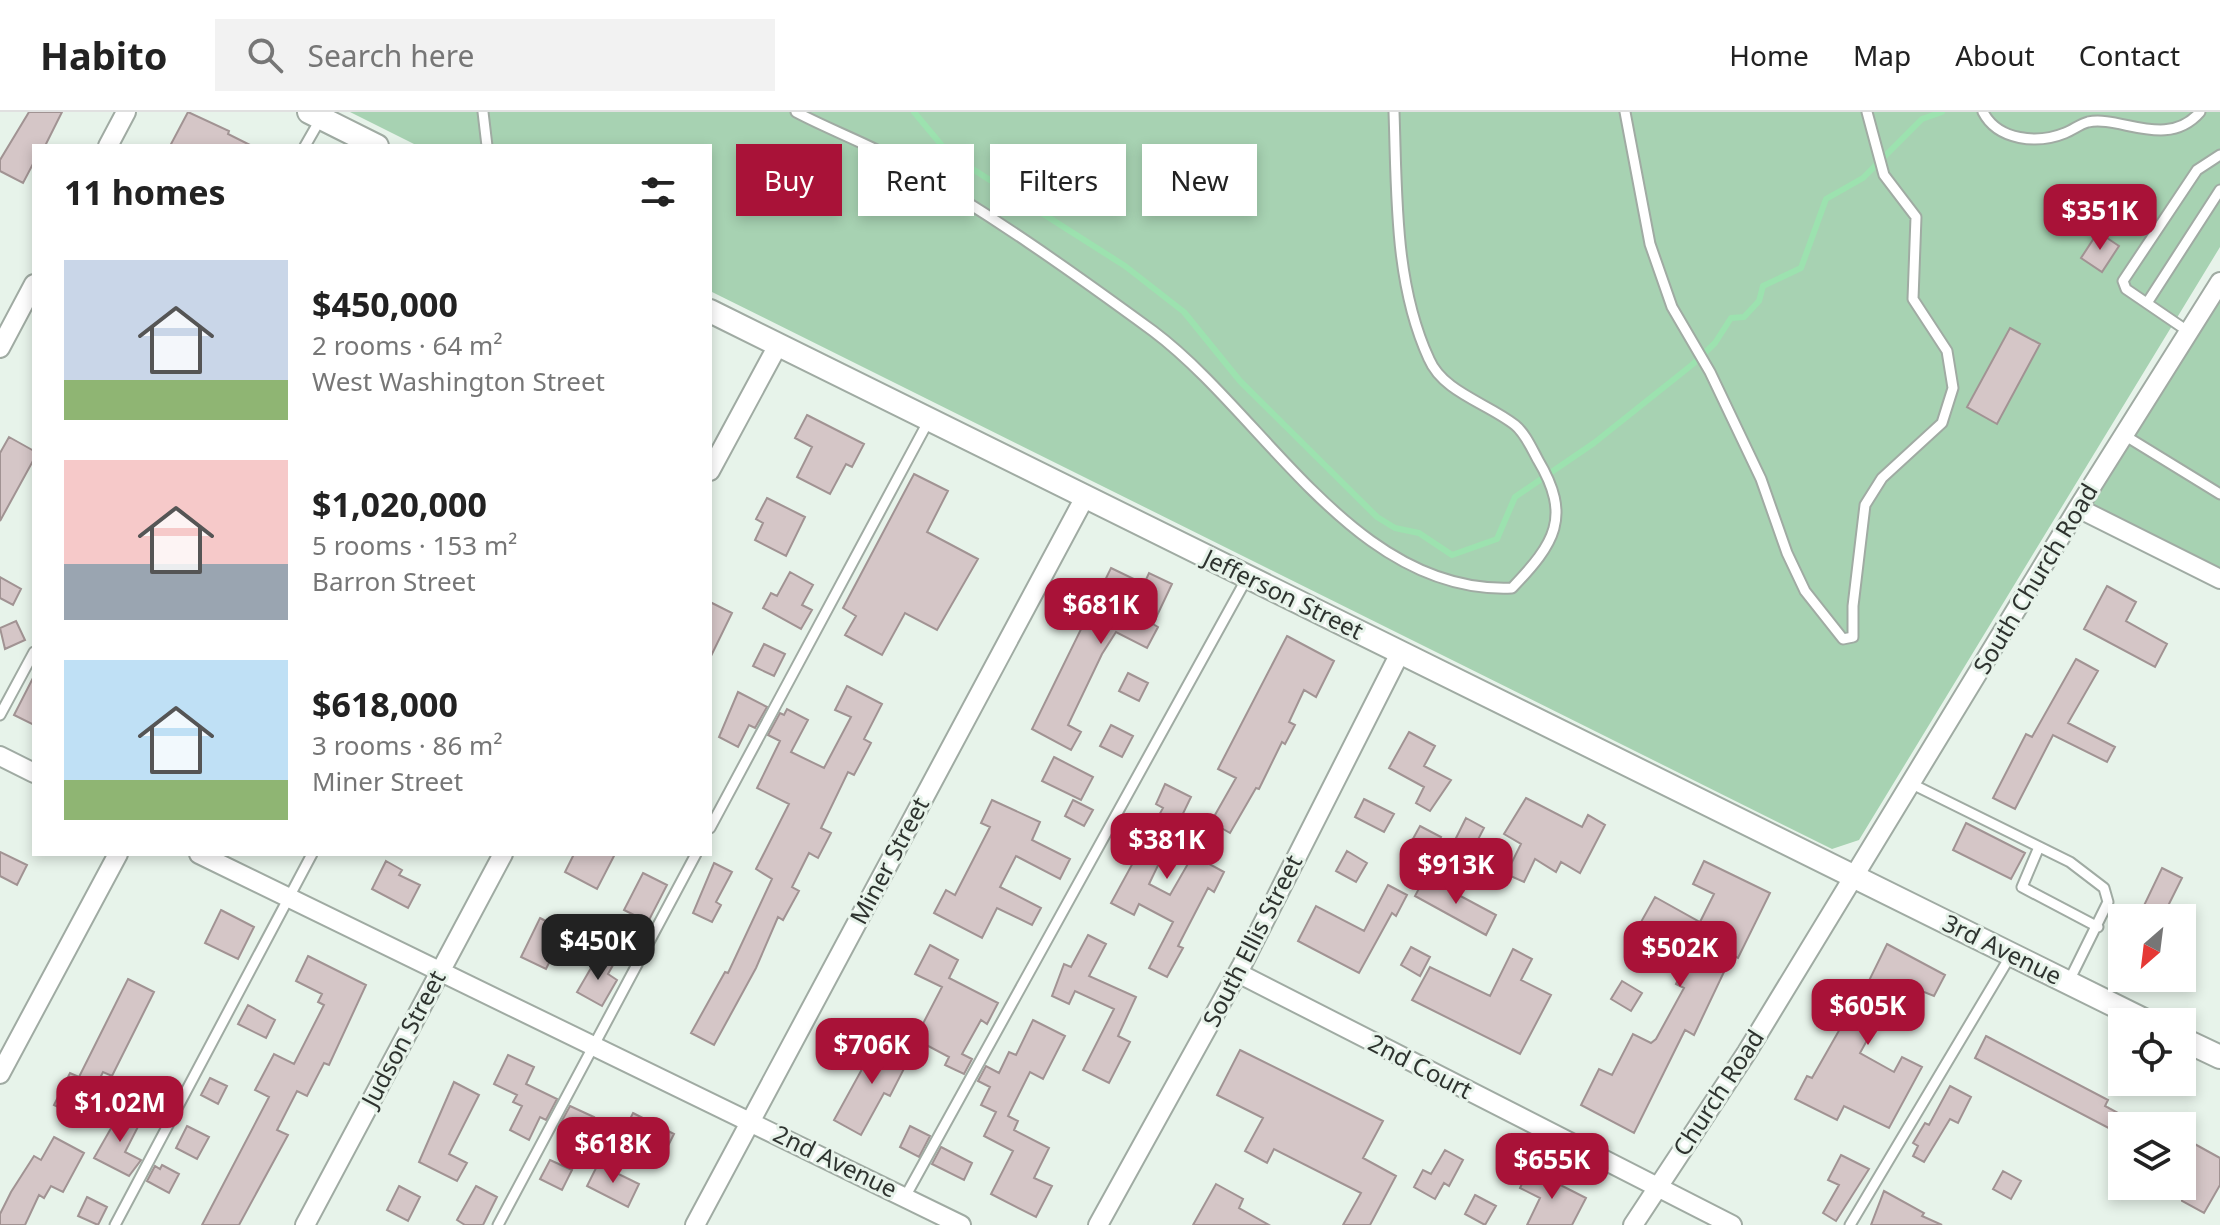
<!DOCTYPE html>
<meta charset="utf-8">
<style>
:root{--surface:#fff;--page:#f2f2f2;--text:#222;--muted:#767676;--line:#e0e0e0;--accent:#a91238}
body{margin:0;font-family:"Noto Sans",sans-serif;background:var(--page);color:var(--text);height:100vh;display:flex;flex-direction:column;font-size:30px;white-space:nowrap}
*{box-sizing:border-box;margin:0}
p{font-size:26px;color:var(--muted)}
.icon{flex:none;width:44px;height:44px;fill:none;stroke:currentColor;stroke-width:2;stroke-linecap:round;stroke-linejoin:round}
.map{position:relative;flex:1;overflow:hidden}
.drawer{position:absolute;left:32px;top:32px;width:680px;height:712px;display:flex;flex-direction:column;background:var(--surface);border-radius:0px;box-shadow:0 4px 12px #0003}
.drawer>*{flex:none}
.hud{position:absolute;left:736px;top:32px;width:760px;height:72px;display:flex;gap:16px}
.needle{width:52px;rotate:208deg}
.tools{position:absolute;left:2108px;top:792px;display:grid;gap:16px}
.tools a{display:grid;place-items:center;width:88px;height:88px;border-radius:0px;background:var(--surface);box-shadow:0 4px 12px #0003;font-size:40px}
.price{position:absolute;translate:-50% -68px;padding:0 18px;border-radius:16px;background:var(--accent);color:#fff;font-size:26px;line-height:52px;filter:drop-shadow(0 2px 4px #0008)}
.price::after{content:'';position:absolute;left:50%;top:48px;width:24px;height:18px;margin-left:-12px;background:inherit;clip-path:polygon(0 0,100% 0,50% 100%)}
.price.selected{background:#222;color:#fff}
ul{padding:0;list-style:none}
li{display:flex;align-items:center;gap:24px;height:200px;padding:0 32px}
li span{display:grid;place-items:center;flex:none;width:224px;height:160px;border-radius:0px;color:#555}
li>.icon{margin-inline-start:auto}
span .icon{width:96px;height:96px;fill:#fffc;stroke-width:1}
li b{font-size:34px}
h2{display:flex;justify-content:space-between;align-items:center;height:96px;padding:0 32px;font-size:34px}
.pill{padding:0 28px;border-radius:0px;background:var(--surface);box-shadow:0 4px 12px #0003;font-size:28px;line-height:72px}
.pill.selected{background:var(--accent);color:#fff}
header{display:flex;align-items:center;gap:48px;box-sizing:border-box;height:112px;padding:0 40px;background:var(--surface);border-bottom:2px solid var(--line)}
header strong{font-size:38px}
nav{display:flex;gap:44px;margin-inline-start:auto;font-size:28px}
.search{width:560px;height:72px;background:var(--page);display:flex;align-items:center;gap:20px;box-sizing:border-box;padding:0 28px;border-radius:0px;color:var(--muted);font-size:30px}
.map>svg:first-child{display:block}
.green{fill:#a7d2b2}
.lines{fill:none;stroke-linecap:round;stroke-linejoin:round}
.stream{stroke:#9ce2af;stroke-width:6}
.building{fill:#d5c6c7;stroke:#a19393;stroke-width:2}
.service-casing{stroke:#a0aba3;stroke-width:13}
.minor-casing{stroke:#a0aba3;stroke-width:22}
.tertiary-casing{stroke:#a0aba3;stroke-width:26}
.service{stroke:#fff;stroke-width:9}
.minor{stroke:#fff;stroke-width:18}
.tertiary{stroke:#fff;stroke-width:22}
.labels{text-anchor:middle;stroke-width:6;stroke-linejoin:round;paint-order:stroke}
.street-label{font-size:24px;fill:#2e332f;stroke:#e7f3ea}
</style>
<header>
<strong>Habito</strong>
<div class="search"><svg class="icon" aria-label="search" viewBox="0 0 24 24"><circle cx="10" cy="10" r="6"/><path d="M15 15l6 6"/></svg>Search here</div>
<nav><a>Home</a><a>Map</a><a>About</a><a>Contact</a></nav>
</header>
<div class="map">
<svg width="2220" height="1113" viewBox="0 0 2220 1113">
<rect width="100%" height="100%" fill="#e7f3ea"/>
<path class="green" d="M350,0H2220V135L1859,728L1832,737L710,179V34H418Z
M2220,179V461L2085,394Z"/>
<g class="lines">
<path class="stream" d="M914,0L949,42L1125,154L1184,200L1240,269L1377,405L1395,416L1419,421L1452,443L1497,427L1515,385L1594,331L1693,252L1715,231L1731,206L1744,205L1759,189L1763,174L1801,156L1826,87L1863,66L1922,7L1942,0"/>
</g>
<path class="building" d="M29,0H62L45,34H34V50L23,71L0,59V48Z
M188,0L229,19L228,22L252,34H170Z
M2098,120L2119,134L2102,160L2081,146Z
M2010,216L2040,232L1997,312L1967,295Z
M807,303L864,332L852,355L846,352L830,382L797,365L812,335L795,326Z
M9,325L34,339V347L0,409V341Z
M914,362L948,379L927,420L978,447L937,518L905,501L882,543L845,523L856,504L843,496Z
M767,386L805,405L786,444L755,428L763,411L756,407Z
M1111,456L1144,472L1149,461L1172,472L1153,512L1158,515L1147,536L1116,520L1102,542L1068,613L1081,620L1071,638L1032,617Z
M790,460L813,473L802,493L812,498L801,517L763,496L771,481L777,484Z
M0,465L21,477L13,493L0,486Z
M2107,474L2136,490L2126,509L2167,532L2155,555L2084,517Z
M710,490L732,501L710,546Z
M16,509L25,528L5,537L0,516Z
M1287,524L1334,549L1316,585L1304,578L1289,610L1295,613L1285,632L1282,630L1259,677L1256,676L1230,721L1211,710L1236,666L1218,657Z
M764,532L785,542L774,564L753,554Z
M2076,547L2098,559L2068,611L2115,635L2107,650L2053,623L2015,697L1993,686L2026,622L2032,625Z
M1128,561L1148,571L1139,589L1119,579Z
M34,564V613L14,603Z
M847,574L882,592L864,627L871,631L854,663L848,660L821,716L831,721L818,746L809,741L792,775L799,779L783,808L778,805L756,856L714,933L691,921L725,860L728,861L772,767L756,757L789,692L757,676L780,629L768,623L780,601L784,603L787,597L808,608L791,640L824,656L851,605L835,598Z
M738,580L767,595L755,616L749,613L738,635L719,625Z
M1111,613L1133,624L1122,645L1100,634Z
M1409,620L1435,634L1424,654L1451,668L1430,699L1416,691L1424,675L1389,656Z
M1054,645L1093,665L1081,688L1042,669Z
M1165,672L1191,685L1149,772L1170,783L1193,743L1224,760L1214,780L1208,776L1178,834L1183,836L1167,865L1149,856L1173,810L1139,792L1134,803L1111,791L1163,696L1156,692Z
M1526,686L1582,715L1588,703L1605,713L1580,761L1561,750L1556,760L1535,747L1524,770L1506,762L1521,732L1504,722Z
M1364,687L1394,702L1384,720L1355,705Z
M992,688L1040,710L1032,728L1070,747L1060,767L1016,744L1000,775L1041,796L1032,813L997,796L982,826L934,801L946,778L955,783L990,715L981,711Z
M1073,688L1093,698L1084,714L1065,704Z
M1466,706L1484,716L1470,743L1452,734Z
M1966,711L2025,741L2011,767L1953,738Z
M1420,714L1441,725L1431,745L1409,734Z
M1347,739L1367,751L1356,770L1336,759Z
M0,740L27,753L17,773L0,764Z
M574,742H615L597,777L565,760Z
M386,749L402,758L399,763L420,773L408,796L372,777Z
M1704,749L1770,781L1738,846L1732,843L1694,923L1685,918L1634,1021L1581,993L1599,957L1612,963L1633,922L1651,931L1656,927L1684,876L1676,872L1680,863L1671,859L1684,833L1641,810L1655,785L1700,810L1714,782L1693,772Z
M714,751L732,760L716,790L721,793L712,810L693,801Z
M2162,756L2182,766L2162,806H2138Z
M643,761L667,773L648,810L624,798Z
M1425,765L1496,803L1486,823L1415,784Z
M1388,773L1407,783L1396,804L1392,801L1359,861L1298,829L1316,794L1364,819Z
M221,798L254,815L238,847L205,831Z
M540,806L565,819L546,857L521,845Z
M1088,823L1106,832L1089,864L1136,885L1118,924L1130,930L1109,971L1083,958L1114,897L1075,879L1069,892L1052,884L1064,852L1071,855Z
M1887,832L1945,863L1934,884L1899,870L1860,941L1894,960L1902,945L1922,955L1889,1016L1844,994L1837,1008L1795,987L1807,964L1812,966L1849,901L1836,894L1847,873L1863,881Z
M930,833L958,848L949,866L998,891L987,912L981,908L962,942L972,947L964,962L945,953L949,945L915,927L942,875L915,862Z
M1411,835L1430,845L1420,864L1401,853Z
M1513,837L1532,847L1521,868L1551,883L1520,942L1412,888L1430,855L1490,884Z
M308,844L366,873L329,953L324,951L307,984L297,979L277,1018L288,1023L239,1113H202L269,985L255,978L274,942L294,952L324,893L318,890L322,882L296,869Z
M598,844L613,853L608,862L617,868L602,894L577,880Z
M128,867L154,880L112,964L103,960L80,1006L54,993L70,961L79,965Z
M1622,869L1642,881L1631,899L1611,887Z
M248,893L275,908L266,926L238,912Z
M1033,908L1065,924L1043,967L1030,960L1008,1004L1018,1009L1014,1018L1049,1036L1034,1066L1052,1074L1036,1105L991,1082L1013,1039L984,1024L996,1000L981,993L990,975L978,969L986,954L999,961L1009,940L1016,943Z
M1986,924L2108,988L2105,994L2122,1003V1023L1975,946Z
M878,928L910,945L890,984L884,981L861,1023L834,1008Z
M1240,938L1383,1009L1363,1046L1396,1064L1370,1113H1343L1361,1081L1274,1037L1267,1051L1245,1039L1263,1006L1217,983Z
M508,943L534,955L526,972L557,987L546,1008L540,1005L529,1028L510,1018L522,994L513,990L517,983L494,972Z
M210,966L227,974L218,992L201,983Z
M454,970L479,983L449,1042L467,1051L457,1069L419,1050Z
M1950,974L1971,985L1958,1011L1950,1007L1924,1050L1913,1044L1918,1034L1913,1031L1925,1011L1929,1013Z
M570,994L594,1005L583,1026L559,1014Z
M122,997L142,1007L125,1040L141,1048L129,1064L94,1046Z
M633,1001L674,1022L663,1044L622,1023Z
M187,1014L209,1025L197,1047L176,1036Z
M910,1014L930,1024L919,1045L900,1035Z
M54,1025L84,1041L63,1080L51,1074L44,1086L39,1083L25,1113H0V1102L11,1080L34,1044L41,1048Z
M2182,1025L2220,1046V1073L2204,1101L2182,1089Z
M941,1035L972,1051L964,1068L932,1052Z
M1445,1038L1463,1048L1449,1074L1444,1071L1435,1087L1414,1075L1423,1058L1431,1062Z
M1841,1043L1869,1057L1836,1109L1823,1101L1839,1073L1828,1068Z
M550,1048L572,1058L562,1078L540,1067Z
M598,1052L639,1072L628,1095L587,1074Z
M162,1053L179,1062L169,1081L147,1069L155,1054L160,1057Z
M1529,1057L1586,1086L1572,1113H1527L1540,1086L1520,1076Z
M2003,1059L2021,1069L2011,1087L1993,1077Z
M1216,1072L1243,1087L1239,1096L1269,1113H1193Z
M399,1074L420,1085L408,1109L387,1098Z
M476,1074L497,1085L483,1113H465L457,1108Z
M1884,1079L1924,1101L1922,1104L1942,1113H1871Z
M1475,1083L1496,1094L1485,1113L1465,1102Z
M87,1085L107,1095L98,1113L78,1104Z"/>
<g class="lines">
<defs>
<path id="service" d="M483,0L487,34
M796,0C830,18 866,31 900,50C988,100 1071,159 1153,219C1265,303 1355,483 1512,476C1555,431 1572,405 1538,348C1532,337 1525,321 1515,313C1487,291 1443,280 1429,247C1394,171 1397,82 1394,0
M1625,0L1650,132L1672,195L1710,260L1761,367L1787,441L1805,479L1843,527L1853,525V494L1865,393L1882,366L1942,311L1953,276L1947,239L1913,187L1916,105L1884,63L1867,0
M1983,0C1998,29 2038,32 2065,21C2073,18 2080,12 2088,10C2120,3 2167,38 2200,0
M305,34L321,6
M2147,191L2220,78
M2189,220L2126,177L2123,169L2197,58L2220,43
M2124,323L2220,382
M0,603L34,540
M1912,672L2070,750L2104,776L2108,790L2068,871
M710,716L929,308
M2039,735L2022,775L2098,815
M905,1085L1247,466
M115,1113L312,742
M498,1113L696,742
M1850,1113L2011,843"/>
<path id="minor" d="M108,34L126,0
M0,236L34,172
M710,359L778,233
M2078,396L2220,467
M0,644L34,661
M199,742L961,1113
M1238,861L1732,1113
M0,962L118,742
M305,1113L503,742
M695,1113L1085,385
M1098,1113L1242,853L1400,541
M1633,1113L1747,940L2078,396L2220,170"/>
<path id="tertiary" d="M309,0L377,34
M710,199L2148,910
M2182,927L2220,945"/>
</defs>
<use href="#service" class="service-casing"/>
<use href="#minor" class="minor-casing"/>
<use href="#tertiary" class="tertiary-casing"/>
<use href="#service" class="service"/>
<use href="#minor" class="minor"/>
<use href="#tertiary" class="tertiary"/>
</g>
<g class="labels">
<g class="street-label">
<text transform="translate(2036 467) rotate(-59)" y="8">South Church Road</text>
<text transform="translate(1283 483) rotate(26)" y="8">Jefferson Street</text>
<text transform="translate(890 749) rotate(-62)" y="8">Miner Street</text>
<text transform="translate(1253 829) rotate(-63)" y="8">South Ellis Street</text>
<text transform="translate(2002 838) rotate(26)" y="8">3rd Avenue</text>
<text transform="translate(404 927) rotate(-62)" y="8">Judson Street</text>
<text transform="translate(1420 955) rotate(27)" y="8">2nd Court</text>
<text transform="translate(1719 981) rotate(-57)" y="8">Church Road</text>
<text transform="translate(835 1050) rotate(26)" y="8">2nd Avenue</text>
</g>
</g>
</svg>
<div class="tools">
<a><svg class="needle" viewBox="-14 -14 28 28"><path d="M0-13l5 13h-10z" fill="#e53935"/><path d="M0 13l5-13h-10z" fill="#767676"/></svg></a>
<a><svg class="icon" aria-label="locate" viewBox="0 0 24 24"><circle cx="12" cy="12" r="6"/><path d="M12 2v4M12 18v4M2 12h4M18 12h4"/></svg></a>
<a><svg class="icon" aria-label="layers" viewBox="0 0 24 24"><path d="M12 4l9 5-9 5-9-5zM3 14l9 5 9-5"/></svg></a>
</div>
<b class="price" style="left:2100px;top:140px">$351K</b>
<b class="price" style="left:1101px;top:534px">$681K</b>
<b class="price" style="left:1167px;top:769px">$381K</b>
<b class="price" style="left:1456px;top:794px">$913K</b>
<b class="price selected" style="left:598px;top:870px">$450K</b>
<b class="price" style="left:1680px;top:877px">$502K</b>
<b class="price" style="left:1868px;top:935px">$605K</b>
<b class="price" style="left:872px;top:974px">$706K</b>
<b class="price" style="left:120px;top:1032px">$1.02M</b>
<b class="price" style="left:613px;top:1073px">$618K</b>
<b class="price" style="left:1552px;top:1089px">$655K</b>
<div class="hud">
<a class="pill selected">Buy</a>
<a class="pill">Rent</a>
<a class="pill">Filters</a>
<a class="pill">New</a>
</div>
<section class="drawer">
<h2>11 homes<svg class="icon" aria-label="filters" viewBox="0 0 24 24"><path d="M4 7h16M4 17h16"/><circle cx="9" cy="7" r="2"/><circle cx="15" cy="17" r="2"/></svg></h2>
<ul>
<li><span style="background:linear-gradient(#c9d6e8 75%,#8fb573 0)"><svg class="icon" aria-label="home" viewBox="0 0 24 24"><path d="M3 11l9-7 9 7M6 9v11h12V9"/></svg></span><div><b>$450,000</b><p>2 rooms · 64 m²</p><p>West Washington Street</p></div></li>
<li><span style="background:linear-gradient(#f6c9c9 65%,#9aa5b1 0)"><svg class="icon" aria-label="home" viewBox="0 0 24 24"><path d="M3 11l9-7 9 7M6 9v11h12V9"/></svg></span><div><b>$1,020,000</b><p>5 rooms · 153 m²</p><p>Barron Street</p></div></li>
<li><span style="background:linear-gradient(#bfe0f5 75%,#8fb573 0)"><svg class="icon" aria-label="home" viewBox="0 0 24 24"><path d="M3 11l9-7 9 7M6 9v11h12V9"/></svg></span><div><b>$618,000</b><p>3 rooms · 86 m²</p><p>Miner Street</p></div></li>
</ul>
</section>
</div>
